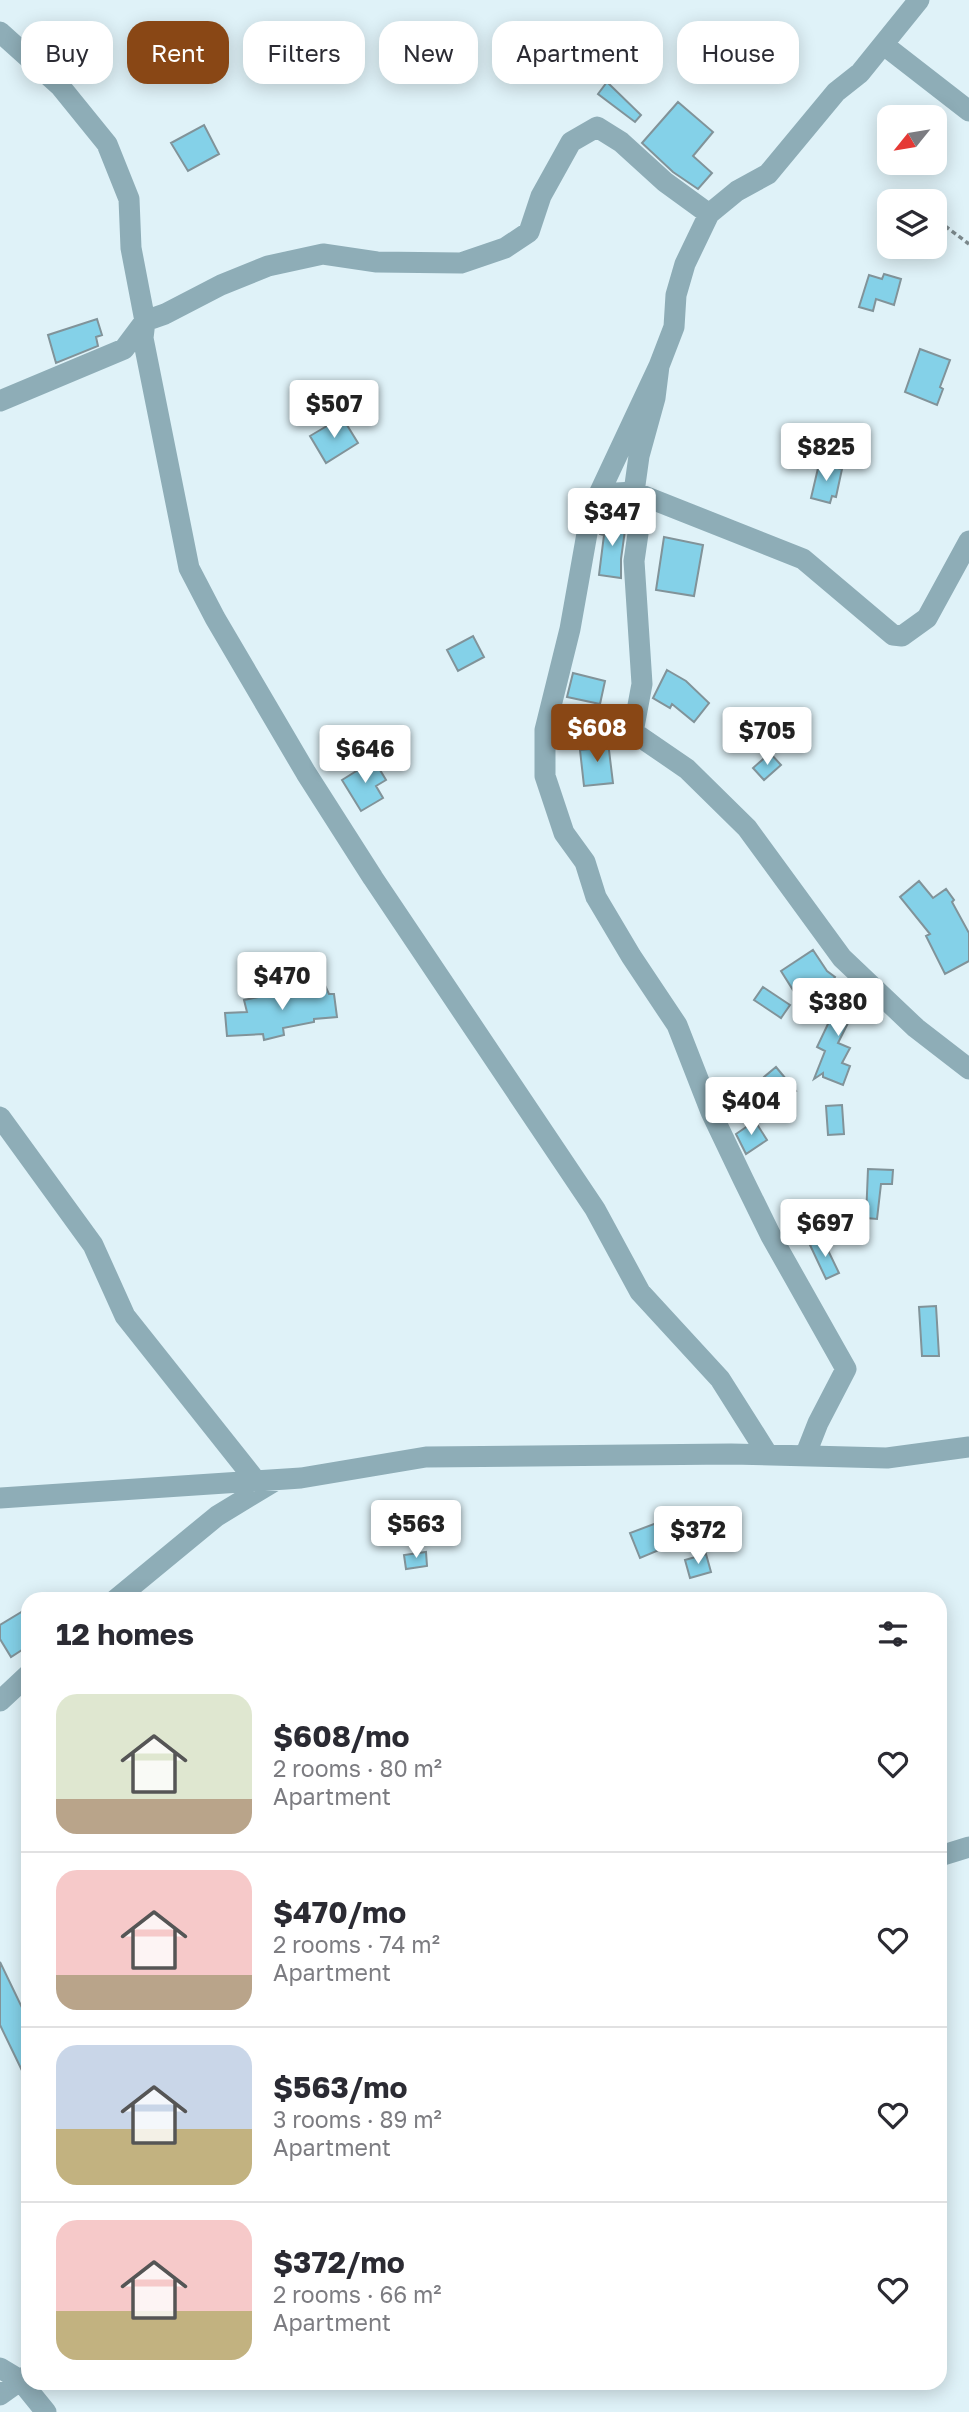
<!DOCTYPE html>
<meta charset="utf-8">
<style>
:root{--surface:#fff;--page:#f2f2f3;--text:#2b2b33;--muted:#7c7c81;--line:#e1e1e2;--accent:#894715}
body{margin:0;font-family:"Golos Text",sans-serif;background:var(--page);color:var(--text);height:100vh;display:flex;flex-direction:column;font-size:26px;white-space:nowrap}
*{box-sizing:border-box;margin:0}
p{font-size:23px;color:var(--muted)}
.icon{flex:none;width:38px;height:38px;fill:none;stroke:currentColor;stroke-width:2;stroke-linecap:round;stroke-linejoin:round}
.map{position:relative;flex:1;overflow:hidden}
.sheet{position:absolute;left:21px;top:1592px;width:926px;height:798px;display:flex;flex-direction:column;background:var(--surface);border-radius:21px;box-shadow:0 4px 18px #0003}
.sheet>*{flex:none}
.hud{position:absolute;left:21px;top:21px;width:928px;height:63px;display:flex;gap:14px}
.needle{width:46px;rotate:240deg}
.fabs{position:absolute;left:877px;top:105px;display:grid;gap:14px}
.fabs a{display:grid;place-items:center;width:70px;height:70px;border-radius:14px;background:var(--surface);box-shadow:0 4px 18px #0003;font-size:35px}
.price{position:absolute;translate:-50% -60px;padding:0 16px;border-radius:7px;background:#fff;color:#222;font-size:23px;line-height:46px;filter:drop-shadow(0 2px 4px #0008)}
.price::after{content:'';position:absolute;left:50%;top:42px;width:21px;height:16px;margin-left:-10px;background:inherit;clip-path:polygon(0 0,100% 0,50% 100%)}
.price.active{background:var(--accent);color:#fff}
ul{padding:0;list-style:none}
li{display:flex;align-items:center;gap:21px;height:175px;padding:0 35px}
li+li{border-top:2px solid var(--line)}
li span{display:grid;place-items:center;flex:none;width:196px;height:140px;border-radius:21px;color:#555}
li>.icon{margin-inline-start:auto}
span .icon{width:84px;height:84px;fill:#fffc;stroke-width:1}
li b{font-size:30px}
h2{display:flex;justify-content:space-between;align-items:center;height:84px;padding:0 35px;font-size:30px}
.tag{padding:0 24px;border-radius:21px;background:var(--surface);box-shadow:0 4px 18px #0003;font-size:24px;line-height:63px}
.tag.active{background:var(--accent);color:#fff}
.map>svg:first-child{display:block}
.building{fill:#84d1e8;stroke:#819399;stroke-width:2}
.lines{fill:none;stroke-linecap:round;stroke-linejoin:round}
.path{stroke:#7b888c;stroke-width:3.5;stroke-dasharray:5 3.5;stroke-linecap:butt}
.minor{stroke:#8eadb7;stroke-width:21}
</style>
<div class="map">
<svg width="969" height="2412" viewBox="0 0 969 2412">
<rect width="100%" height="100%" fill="#dff2f8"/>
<path class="building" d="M607,82L641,115L635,122L598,94Z
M678,102L713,132L693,156L712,173L698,189L673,172L642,143Z
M204,125L219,154L188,171L171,143Z
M884,274L901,279L894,305L876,299L873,311L859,307L869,275L882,279Z
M97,319L102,335L96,337L98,346L56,363L48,335Z
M920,349L950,360L940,387L943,389L937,405L905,392Z
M342,417L358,443L326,463L310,436Z
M819,464L842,469L836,497L832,496L830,503L811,498Z
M612,519L626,523L621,559V578L599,575L604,535L600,534L603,520L611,522Z
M664,537L703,545L694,596L656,590Z
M473,636L484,657L458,671L447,650Z
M667,670L686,681L709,703L694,722L672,704L670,708L653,698Z
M573,673L605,681L600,704L567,697Z
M588,739L608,742L613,783L584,786L580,750L589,749Z
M770,753L781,765L764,780L753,768Z
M374,760L386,780L376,786L383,798L361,811L342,780Z
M919,881L933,898L946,889L954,900L952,902L969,933V961L945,974L926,936L930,934L900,897Z
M813,950L827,971L835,977L824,993L807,981L793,990L781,971Z
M322,979L329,994H334L337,1017L314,1019V1022L283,1028L284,1035L264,1040L263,1034L227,1036L225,1013L247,1012L244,1000L306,987Z
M847,984L862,995L838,1043L850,1048L842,1063L850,1066L843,1085L823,1077V1073L814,1079L825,1051L817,1047Z
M763,987L790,1005L781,1018L754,1000Z
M776,1067L796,1091L768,1109L752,1087Z
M842,1105L844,1134L828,1135L826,1106Z
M755,1121L767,1140L746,1154L736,1134Z
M868,1169L893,1170L892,1184H881L877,1219L866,1218Z
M823,1240L839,1273L826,1279L810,1245Z
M936,1306L939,1356H922L919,1307Z
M662,1521L671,1545L640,1558L630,1533Z
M426,1552L427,1566L406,1569L404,1555Z
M706,1554L711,1572L690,1578L685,1560Z
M28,1608V1646L11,1657L0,1639V1625Z
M0,1962L28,2020V2083L0,2025Z"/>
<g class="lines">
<path class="path" d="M945,226L969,244"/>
<path class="minor" d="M0,32L60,86L107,144L129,199L131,248L145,321L143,338L189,568L215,618L306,773L373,878L595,1209L640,1292L720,1379L768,1455
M884,45L969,111
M659,366L591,511L570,629L545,730V776L564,833L585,862L596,897L631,956L677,1025L711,1112L743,1179L771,1236L846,1369L818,1423L805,1456
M0,401L124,349L145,321L165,314L221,285L268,266L323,254L377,262L461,263L505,248L529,232L541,196L571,142L597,127L621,142L665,182L709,214
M599,494L634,492L803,559L893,635L902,636L927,618L969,541
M545,730L586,726L633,732L687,769L747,828L842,958L916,1028L969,1069
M633,732L642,684L634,561L640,520L634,492L639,456L655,398L659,366L674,327L676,295L685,264L709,214L737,191L768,174L836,92L860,73L919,0
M0,1117L93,1245L125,1316L256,1481
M0,1498L301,1478L426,1457L731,1454L887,1458L969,1447
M115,1600L217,1516L273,1482
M0,1701L28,1675
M940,1856L969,1847
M0,2368L20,2380L46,2412
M0,2395L28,2375"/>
</g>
</svg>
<div class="fabs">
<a><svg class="needle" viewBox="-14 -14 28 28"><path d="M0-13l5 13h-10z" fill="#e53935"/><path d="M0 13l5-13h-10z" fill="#7c7c81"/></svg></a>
<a><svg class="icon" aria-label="layers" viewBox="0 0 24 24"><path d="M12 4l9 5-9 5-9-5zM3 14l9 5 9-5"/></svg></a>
</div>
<b class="price" style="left:334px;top:440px">$507</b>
<b class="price" style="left:826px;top:483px">$825</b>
<b class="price" style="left:612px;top:548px">$347</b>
<b class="price active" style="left:597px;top:764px">$608</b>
<b class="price" style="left:767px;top:767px">$705</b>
<b class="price" style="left:365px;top:785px">$646</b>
<b class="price" style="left:282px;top:1012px">$470</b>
<b class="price" style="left:838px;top:1038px">$380</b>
<b class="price" style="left:751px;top:1137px">$404</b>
<b class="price" style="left:825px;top:1259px">$697</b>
<b class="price" style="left:416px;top:1560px">$563</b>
<b class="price" style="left:698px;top:1566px">$372</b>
<div class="hud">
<a class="tag">Buy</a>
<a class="tag active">Rent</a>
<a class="tag">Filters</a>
<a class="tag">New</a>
<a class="tag">Apartment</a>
<a class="tag">House</a>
</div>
<section class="sheet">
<h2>12 homes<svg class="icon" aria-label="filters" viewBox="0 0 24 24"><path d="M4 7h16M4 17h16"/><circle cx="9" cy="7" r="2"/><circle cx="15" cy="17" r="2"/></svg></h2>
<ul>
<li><span style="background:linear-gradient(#dfe7d0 75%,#b9a48a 0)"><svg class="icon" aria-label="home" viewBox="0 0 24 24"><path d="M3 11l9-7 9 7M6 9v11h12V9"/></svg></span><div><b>$608/mo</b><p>2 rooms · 80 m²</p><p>Apartment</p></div><svg class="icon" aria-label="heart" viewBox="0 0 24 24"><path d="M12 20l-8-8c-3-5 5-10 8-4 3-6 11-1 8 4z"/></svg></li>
<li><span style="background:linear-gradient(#f6c9c9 75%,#b9a48a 0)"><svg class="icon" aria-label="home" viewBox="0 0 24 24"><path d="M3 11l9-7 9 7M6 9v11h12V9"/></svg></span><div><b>$470/mo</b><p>2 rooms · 74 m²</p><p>Apartment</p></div><svg class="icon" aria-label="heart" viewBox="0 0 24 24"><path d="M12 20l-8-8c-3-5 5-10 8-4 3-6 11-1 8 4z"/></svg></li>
<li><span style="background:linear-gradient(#c9d6e8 60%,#c2b280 0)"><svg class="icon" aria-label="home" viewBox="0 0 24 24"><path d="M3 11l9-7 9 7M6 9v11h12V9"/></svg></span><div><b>$563/mo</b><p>3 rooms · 89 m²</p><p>Apartment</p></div><svg class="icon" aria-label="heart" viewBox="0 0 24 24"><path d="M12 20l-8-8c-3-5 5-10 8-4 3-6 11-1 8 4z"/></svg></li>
<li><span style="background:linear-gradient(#f6c9c9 65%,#c2b280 0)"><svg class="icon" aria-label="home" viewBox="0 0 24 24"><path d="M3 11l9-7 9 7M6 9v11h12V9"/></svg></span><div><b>$372/mo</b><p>2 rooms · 66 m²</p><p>Apartment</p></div><svg class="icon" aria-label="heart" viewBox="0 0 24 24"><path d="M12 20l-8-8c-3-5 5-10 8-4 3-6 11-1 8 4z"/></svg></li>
</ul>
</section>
</div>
